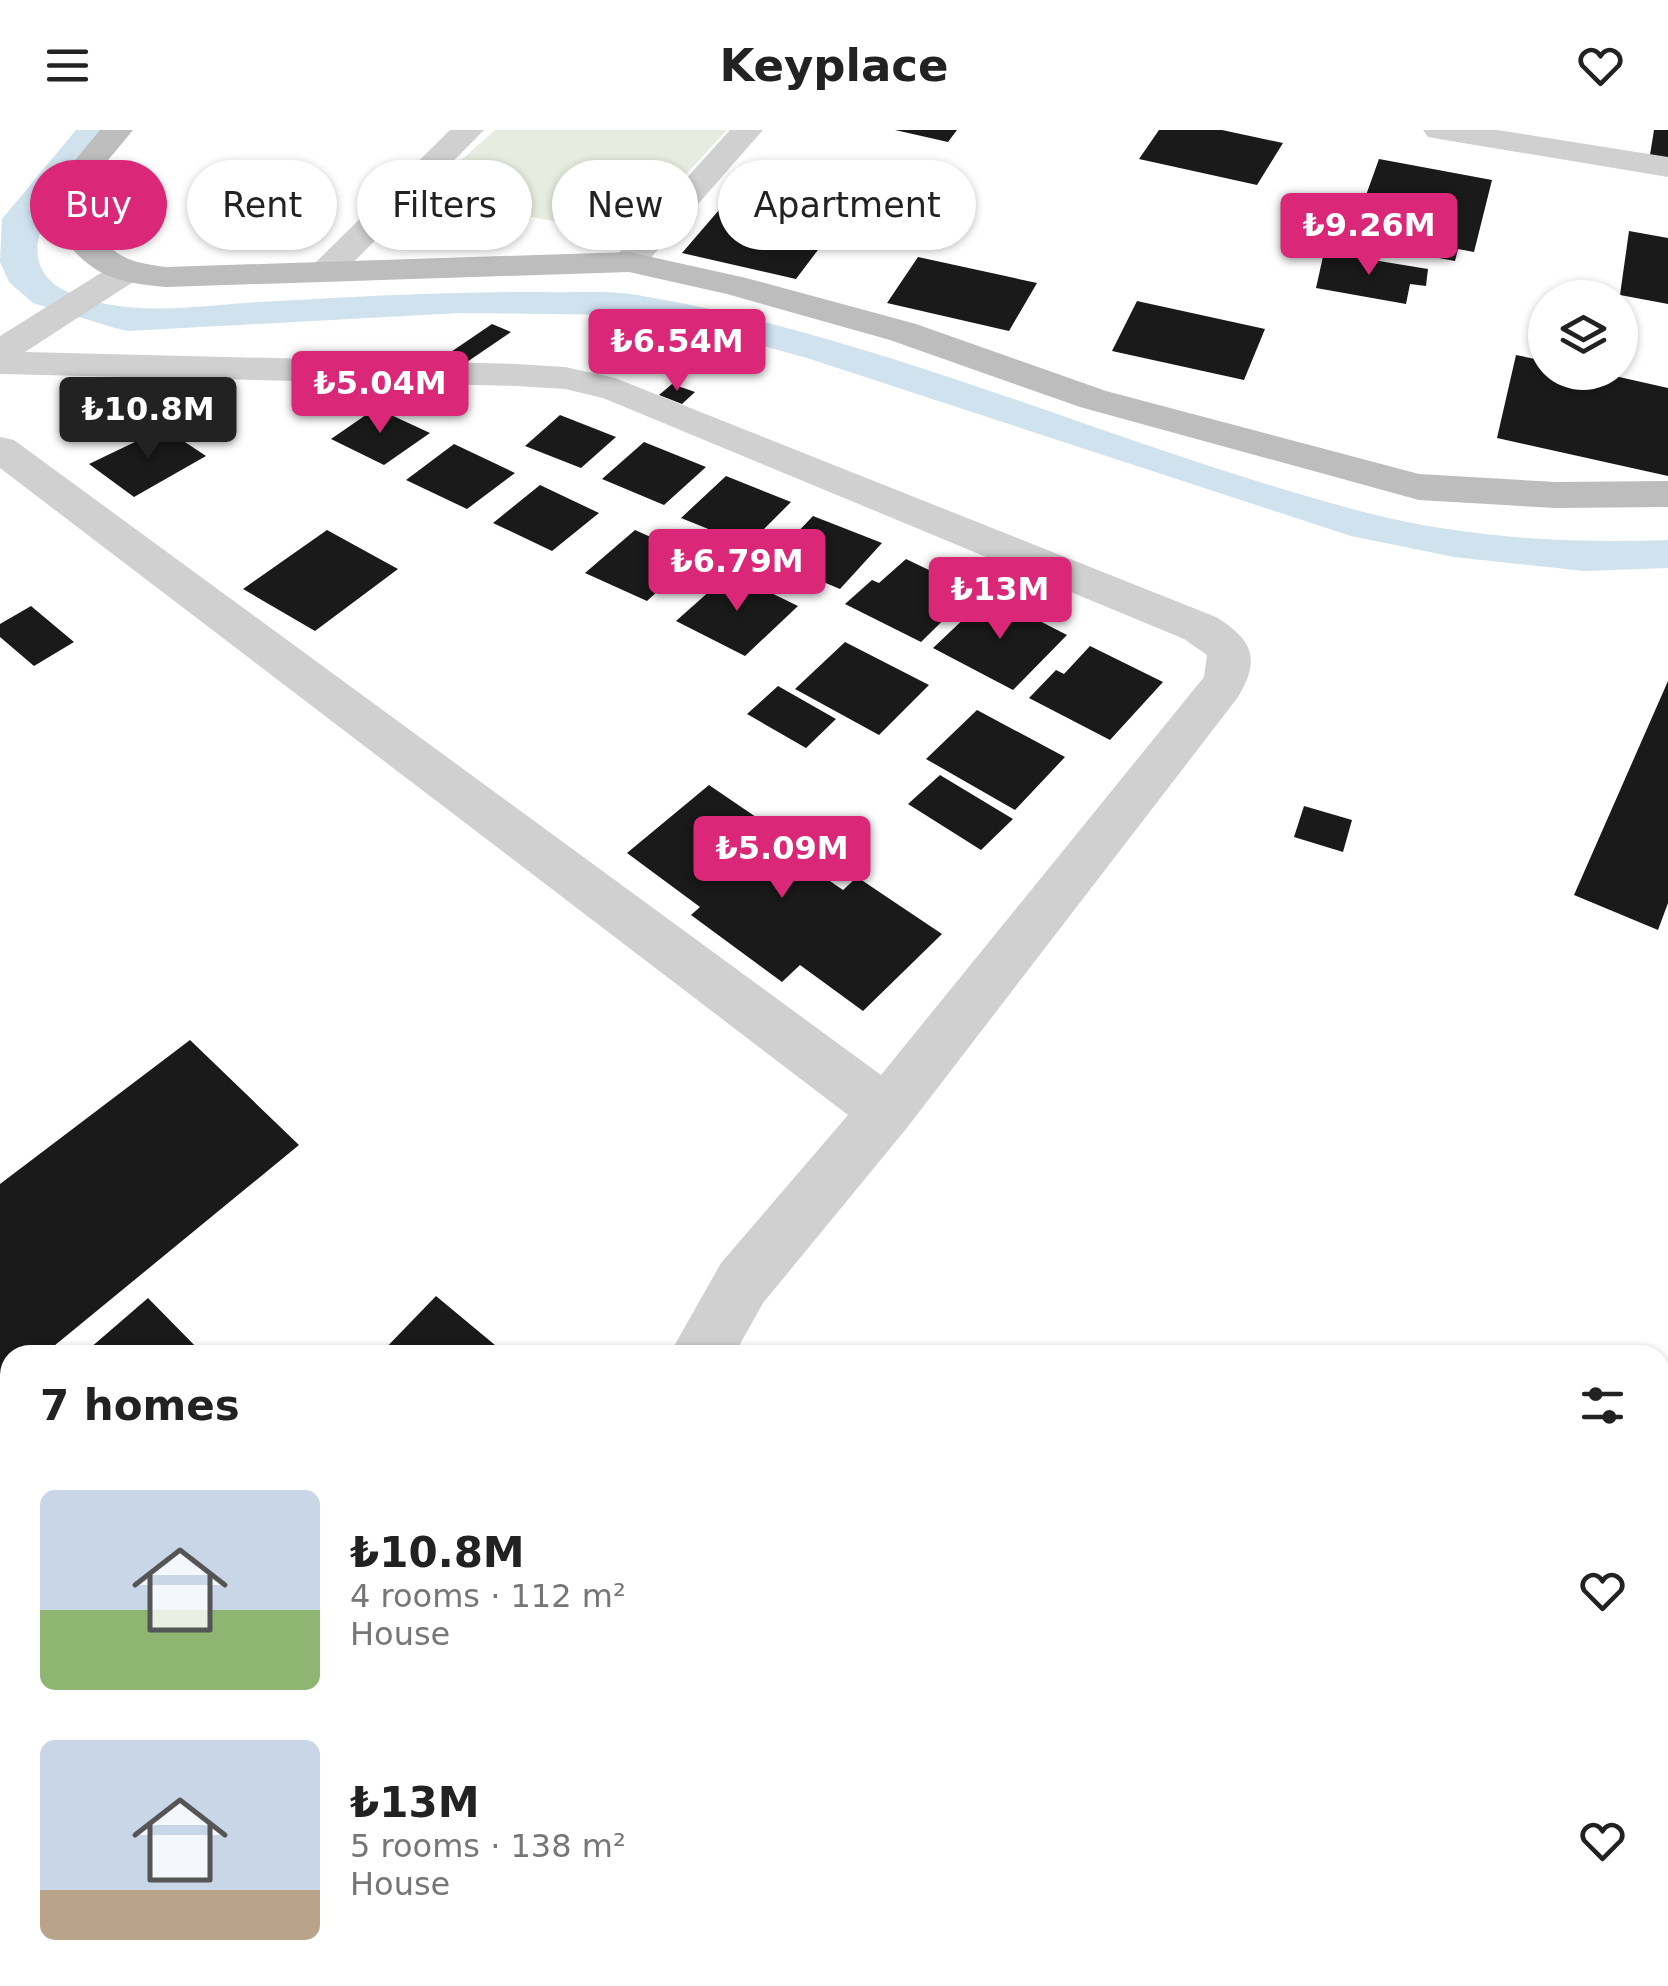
<!DOCTYPE html>
<meta charset="utf-8">
<style>
:root{--surface:#fff;--page:#f6f6f6;--text:#222;--muted:#767676;--accent:#db2777}
body{margin:0;font-family:"DejaVu Sans",sans-serif;background:var(--page);color:var(--text);height:100vh;display:flex;flex-direction:column;font-size:38px;white-space:nowrap}
*{box-sizing:border-box;margin:0}
p{font-size:32px;color:var(--muted)}
.icon{flex:none;width:55px;height:55px;fill:none;stroke:currentColor;stroke-width:2;stroke-linecap:round;stroke-linejoin:round}
.map{position:relative;flex:1;overflow:hidden}
.side{position:absolute;left:0px;top:1215px;width:1670px;height:642px;display:flex;flex-direction:column;background:var(--surface);border-radius:30px 30px 0 0;box-shadow:0 2px 8px #0004}
.side>*{flex:none}
.top-card{position:absolute;left:30px;top:30px;width:1000px;height:90px;display:flex;gap:20px}
.buttons{position:absolute;left:1528px;top:150px;display:grid;gap:20px}
.buttons a{display:grid;place-items:center;width:110px;height:110px;border-radius:50%;background:var(--surface);box-shadow:0 2px 8px #0004;font-size:50px}
.price{position:absolute;translate:-50% -85px;padding:0 22px;border-radius:10px;background:var(--accent);color:#fff;font-size:32px;line-height:65px;filter:drop-shadow(0 2px 5px #0008)}
.price::after{content:'';position:absolute;left:50%;top:60px;width:30px;height:22px;margin-left:-15px;background:inherit;clip-path:polygon(0 0,100% 0,50% 100%)}
.price.current{background:#222;color:#fff}
ul{padding:0;list-style:none}
li{display:flex;align-items:center;gap:30px;height:250px;padding:0 40px}
li span{display:grid;place-items:center;flex:none;width:280px;height:200px;border-radius:15px;color:#555}
li>.icon{margin-inline-start:auto}
span .icon{width:120px;height:120px;fill:#fffc;stroke-width:1}
li b{font-size:42px}
h2{display:flex;justify-content:space-between;align-items:center;height:120px;padding:0 40px;font-size:42px}
.tag{padding:0 35px;border-radius:45px;background:var(--surface);box-shadow:0 2px 8px #0004;font-size:35px;line-height:90px}
.tag.current{background:var(--accent);color:#fff}
header{display:flex;justify-content:space-between;align-items:center;height:130px;padding:0 40px;background:var(--surface);font-size:45px;font-weight:600}
.map>svg:first-child{display:block}
.green{fill:#e6ecdf}
.lines{fill:none;stroke-linecap:round;stroke-linejoin:round}
.canal{fill:#cfe2ee;fill-rule:evenodd}
.building{fill:#1a1a1a}
.street{fill:#d0d0d0;fill-rule:evenodd}
.secondary{fill:#bdbdbd;fill-rule:evenodd}
</style>
<header><svg class="icon" aria-label="menu" viewBox="0 0 24 24"><path d="M4 6h16M4 12h16M4 18h16"/></svg>Keyplace<svg class="icon" aria-label="heart" viewBox="0 0 24 24"><path d="M12 20l-8-8c-3-5 5-10 8-4 3-6 11-1 8 4z"/></svg></header>
<div class="map">
<svg width="1668" height="1856" viewBox="0 0 1668 1856">
<rect width="100%" height="100%" fill="#fff"/>
<path class="green" d="M495,0H727L636,99L616,103L437,69L430,58Z"/>
<g class="lines">
<path class="canal" d="M76,0H109C81,39 0,116 58,157C118,190 193,176 258,172C354,167 449,161 545,162C575,163 608,160 637,165C884,206 1115,316 1356,380C1456,407 1564,414 1668,410V438L1585,441L1454,427L1351,406L807,228L707,200L631,185L459,183L128,201L115,198L33,173L9,152L0,132L2,89Z"/>
</g>
<path class="building" d="M895,0H957L948,12Z
M1159,0H1222L1283,13L1257,55L1139,29Z
M1654,0H1668V30L1650,25Z
M1379,29L1492,50L1474,122L1458,119L1455,131L1390,119L1396,101L1356,93Z
M719,80L830,104L796,149L682,123Z
M1629,101L1668,108V174L1620,165Z
M1324,122L1428,139L1426,156L1410,154L1406,174L1316,158Z
M918,127L1037,153L1009,201L887,173Z
M1137,171L1265,199L1244,250L1112,221Z
M492,194L511,202L464,234L445,226Z
M1516,225L1545,231V242H1597L1668,258V346L1497,308Z
M672,254L695,262L682,274L659,265Z
M376,278L430,303L384,335L331,309Z
M560,285L616,307L581,338L525,316Z
M164,298L206,326L134,367L89,334Z
M644,312L706,337L664,375L602,349Z
M454,314L515,343L467,379L406,350Z
M726,346L791,372L748,415L681,388Z
M540,355L599,383L552,421L493,393Z
M813,386L882,413L840,459L771,430Z
M327,400L398,439L315,501L243,459Z
M635,400L695,427L647,471L585,443Z
M906,429L973,461L921,512L845,474L872,450L879,453Z
M730,443L798,476L745,526L676,491Z
M989,465L1067,505L1013,560L933,518Z
M31,476L74,512L34,536L0,507V494Z
M845,512L929,555L879,605L795,559Z
M1090,516L1163,552L1110,610L1029,568L1056,540L1064,544Z
M1668,551V773L1658,800L1574,765Z
M778,556L836,589L806,618L747,584Z
M977,580L1065,627L1015,680L926,629Z
M940,645L1013,689L981,720L908,674Z
M709,655L778,702L770,710L843,760L857,747L942,804L863,881L800,835L782,852L691,785L700,777L627,723Z
M1304,676L1352,690L1343,722L1294,707Z
M190,910L299,1015L43,1225H10V1252L0,1260V1054Z
M436,1166L507,1225H379Z
M148,1168L204,1225H82Z"/>
<g class="lines">
<path class="street" d="M450,0H484L339,147L327,150L315,147L310,140L315,133Z
M730,0H763L641,139L629,142L617,139L612,132L617,125Z
M1423,0H1497L1668,27V47L1439,9L1428,7Z
M124,133L136,136L141,143L136,150L25,222L516,234L565,237L615,248L1216,487C1253,510 1261,529 1238,567L906,999L763,1173L734,1225H669L721,1133L848,985L0,338V307L14,310L881,945L1204,547L1207,525L1184,509L603,268L565,259L516,256L0,244V206L112,136Z
M0,1379L10,1383V1459L0,1455Z
M1668,1576V1650L1660,1653V1579Z
M128,1848H210L207,1856H125Z"/>
<path class="secondary" d="M100,0H133L90,52L87,93C115,125 123,132 166,137L629,122L746,148L916,194L1106,261L1419,344L1555,352L1668,351V377L1555,378L1419,370L1080,277L890,210L727,164L629,142L166,157C108,152 87,143 53,94L58,51Z"/>
</g>
</svg>
<div class="buttons">
<a><svg class="icon" aria-label="layers" viewBox="0 0 24 24"><path d="M12 4l9 5-9 5-9-5zM3 14l9 5 9-5"/></svg></a>
</div>
<b class="price" style="left:1369px;top:148px">₺9.26M</b>
<b class="price" style="left:677px;top:264px">₺6.54M</b>
<b class="price" style="left:380px;top:306px">₺5.04M</b>
<b class="price current" style="left:148px;top:332px">₺10.8M</b>
<b class="price" style="left:737px;top:484px">₺6.79M</b>
<b class="price" style="left:1000px;top:512px">₺13M</b>
<b class="price" style="left:782px;top:771px">₺5.09M</b>
<div class="top-card">
<a class="tag current">Buy</a>
<a class="tag">Rent</a>
<a class="tag">Filters</a>
<a class="tag">New</a>
<a class="tag">Apartment</a>
</div>
<section class="side">
<h2>7 homes<svg class="icon" aria-label="filters" viewBox="0 0 24 24"><path d="M4 7h16M4 17h16"/><circle cx="9" cy="7" r="2"/><circle cx="15" cy="17" r="2"/></svg></h2>
<ul>
<li><span style="background:linear-gradient(#c9d6e8 60%,#8fb573 0)"><svg class="icon" aria-label="home" viewBox="0 0 24 24"><path d="M3 11l9-7 9 7M6 9v11h12V9"/></svg></span><div><b>₺10.8M</b><p>4 rooms · 112 m²</p><p>House</p></div><svg class="icon" aria-label="heart" viewBox="0 0 24 24"><path d="M12 20l-8-8c-3-5 5-10 8-4 3-6 11-1 8 4z"/></svg></li>
<li><span style="background:linear-gradient(#c9d6e8 75%,#b9a48a 0)"><svg class="icon" aria-label="home" viewBox="0 0 24 24"><path d="M3 11l9-7 9 7M6 9v11h12V9"/></svg></span><div><b>₺13M</b><p>5 rooms · 138 m²</p><p>House</p></div><svg class="icon" aria-label="heart" viewBox="0 0 24 24"><path d="M12 20l-8-8c-3-5 5-10 8-4 3-6 11-1 8 4z"/></svg></li>
</ul>
</section>
</div>
